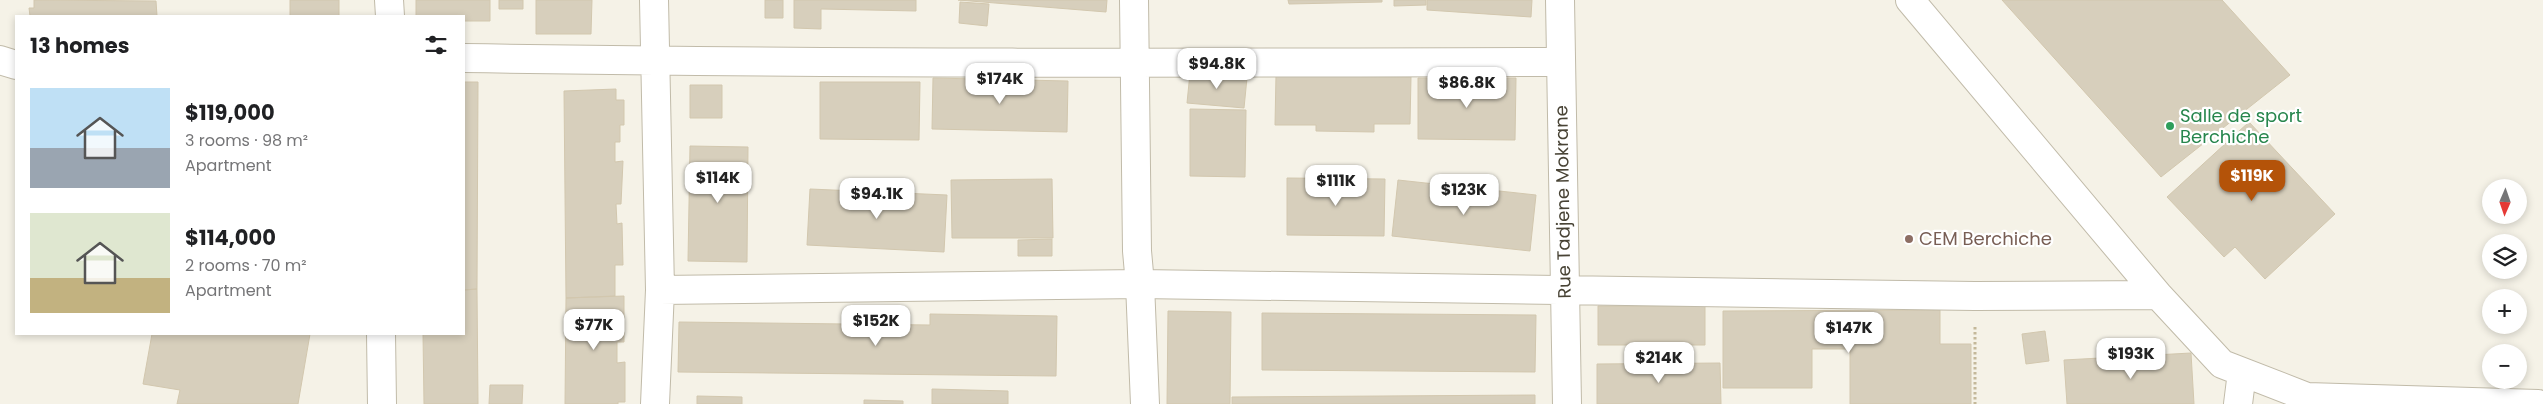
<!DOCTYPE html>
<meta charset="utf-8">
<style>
:root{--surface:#fff;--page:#f6f6f6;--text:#202124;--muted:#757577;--accent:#b45309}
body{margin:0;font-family:Poppins,sans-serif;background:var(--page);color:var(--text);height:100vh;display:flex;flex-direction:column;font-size:19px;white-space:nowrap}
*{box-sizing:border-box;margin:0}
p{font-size:16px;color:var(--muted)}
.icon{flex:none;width:28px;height:28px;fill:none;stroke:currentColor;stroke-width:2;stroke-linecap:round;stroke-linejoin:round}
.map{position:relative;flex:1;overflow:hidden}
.sheet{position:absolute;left:15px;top:15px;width:450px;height:320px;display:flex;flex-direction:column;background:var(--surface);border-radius:0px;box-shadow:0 2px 8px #0003}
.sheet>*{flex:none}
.needle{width:32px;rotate:182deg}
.controls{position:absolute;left:2482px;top:179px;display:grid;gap:10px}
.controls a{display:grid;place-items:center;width:45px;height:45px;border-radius:50%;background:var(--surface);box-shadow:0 2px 8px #0003;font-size:25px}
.price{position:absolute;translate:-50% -42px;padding:0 11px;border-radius:10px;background:#fff;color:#222;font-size:16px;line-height:32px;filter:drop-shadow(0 1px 2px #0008)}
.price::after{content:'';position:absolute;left:50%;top:30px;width:15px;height:11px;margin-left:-8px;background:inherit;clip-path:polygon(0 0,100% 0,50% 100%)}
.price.current{background:var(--accent);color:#fff}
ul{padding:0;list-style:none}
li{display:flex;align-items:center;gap:15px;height:125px;padding:0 15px}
li span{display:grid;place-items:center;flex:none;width:140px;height:100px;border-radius:0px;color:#555}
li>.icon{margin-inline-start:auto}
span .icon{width:60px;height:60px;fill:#fffc;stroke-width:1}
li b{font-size:21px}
h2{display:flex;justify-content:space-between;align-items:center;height:60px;padding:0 15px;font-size:21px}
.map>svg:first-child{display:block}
.building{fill:#d7cfbc;stroke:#d2c7ae}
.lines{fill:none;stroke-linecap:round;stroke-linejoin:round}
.street-casing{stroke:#c1bba9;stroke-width:30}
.path{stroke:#c4b899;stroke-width:3;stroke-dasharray:2.5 2.5;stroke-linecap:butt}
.street{stroke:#fff;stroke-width:28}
.leisure-dot{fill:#2e9e5b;stroke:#fff;stroke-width:2}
.education-dot{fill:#8d6e63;stroke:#fff;stroke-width:2}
.labels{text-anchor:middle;stroke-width:4.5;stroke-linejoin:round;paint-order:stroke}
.leisure-label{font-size:18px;fill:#27864d;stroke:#fff;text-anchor:start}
.street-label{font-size:18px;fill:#484335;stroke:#fff}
.education-label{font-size:18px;fill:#785e54;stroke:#fff;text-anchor:start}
</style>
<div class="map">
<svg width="2543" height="404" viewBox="0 0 2543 404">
<rect width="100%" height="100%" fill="#f5f2e7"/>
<path class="building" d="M34,0L156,1L157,16H30L29,8H34Z
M290,0H339V16H290Z
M416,0H490V21H464V16H416Z
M499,0H523V9H499Z
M536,0H592L591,34H536Z
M765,0H783V18H765Z
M794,0H916V11L821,9V29L794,28Z
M958,0H1107L1106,12Z
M1288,0H1382V2L1289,4Z
M1394,0H1426V5L1394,6Z
M1427,0H1532L1531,17L1427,10Z
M2002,0H2222L2290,75L2161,177Z
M960,2L989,4L987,26L959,23Z
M1190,73L1247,78L1244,108L1187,103Z
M1276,75L1411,77L1410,124H1374V132L1316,131V125H1275Z
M933,78L1068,81L1067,132L932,129Z
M1418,78H1516L1515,140L1418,139Z
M464,82H478L477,289L464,290Z
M820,82H920L919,140L820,139Z
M690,85H722V118H690Z
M616,89V100H624V125H620V142H615V162L623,161L621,204H616L617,224L622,223L623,265H615V296L566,298L564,91Z
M1190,109L1246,110L1245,177L1190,176Z
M2249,122L2335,214L2265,279L2235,247L2224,257L2167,197Z
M690,146L748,147L747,262L688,261Z
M1287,178L1385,179L1384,236L1287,235Z
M1052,179L1053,238H952L951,180Z
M1398,180L1536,195L1530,251L1392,236Z
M810,189L947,195L944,252L807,245Z
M1052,239V256H1018V240Z
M477,289L478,404H424L423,334H464V290Z
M624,296V342H617V363L625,362V402H618V404H565L566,298Z
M1598,306H1705V345H1598Z
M1940,310V344H1971V404H1850V349H1812V388H1723V311Z
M1168,311L1231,312L1230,404H1167Z
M1262,313L1536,315L1535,372L1262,370Z
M930,314L1057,316L1056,376L678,372L679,322L930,325Z
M2045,331L2049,361L2026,364L2022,334Z
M152,334H310L298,404H177L180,390L143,384Z
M2191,353L2194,404H2067L2064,360Z
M1720,363L1721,404H1597V364Z
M490,385H523L522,404H489Z
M932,389L1008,391V404H932Z
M1535,395V404H1232V397Z
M697,396L742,397V404H697Z
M864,400L903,401V404H864Z"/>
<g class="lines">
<defs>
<path id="street" d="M389,0L390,16
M654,0L660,290L655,404
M1134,0L1137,251L1140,284L1145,404
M1560,0L1567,404
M1910,0L2158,295L2222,364L2307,397L2538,404
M464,58C830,64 1195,63 1561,62
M0,60L16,65
M660,290L1140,284L1975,296L2158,295
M381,334L382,404
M2238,404L2242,372"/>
</defs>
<use href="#street" class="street-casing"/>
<path class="path" d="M1975,327V404"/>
<use href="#street" class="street"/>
</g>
<circle class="leisure-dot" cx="2170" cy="126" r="5"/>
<circle class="education-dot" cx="1909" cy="239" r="5"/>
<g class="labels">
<g class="leisure-label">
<text x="2180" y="122">Salle de sport<tspan x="2180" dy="21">Berchiche</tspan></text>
</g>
<g class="street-label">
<text transform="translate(1563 202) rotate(-91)" y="6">Rue Tadjene Mokrane</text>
</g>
<g class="education-label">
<text x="1919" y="245">CEM Berchiche</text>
</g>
</g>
</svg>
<div class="controls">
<a><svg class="needle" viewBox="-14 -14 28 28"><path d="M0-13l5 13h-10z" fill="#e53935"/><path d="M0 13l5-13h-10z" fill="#757577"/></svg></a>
<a><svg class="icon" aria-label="layers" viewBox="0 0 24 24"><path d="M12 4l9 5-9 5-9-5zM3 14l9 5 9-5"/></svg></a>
<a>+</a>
<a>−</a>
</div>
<b class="price" style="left:1217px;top:90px">$94.8K</b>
<b class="price" style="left:1000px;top:105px">$174K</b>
<b class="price" style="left:1467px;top:109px">$86.8K</b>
<b class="price current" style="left:2252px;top:202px">$119K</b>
<b class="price" style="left:718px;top:204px">$114K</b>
<b class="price" style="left:1336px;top:207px">$111K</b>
<b class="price" style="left:1464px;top:216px">$123K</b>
<b class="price" style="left:877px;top:220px">$94.1K</b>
<b class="price" style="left:876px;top:347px">$152K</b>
<b class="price" style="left:594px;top:351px">$77K</b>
<b class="price" style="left:1849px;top:354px">$147K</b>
<b class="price" style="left:2131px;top:380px">$193K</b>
<b class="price" style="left:1659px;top:384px">$214K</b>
<section class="sheet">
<h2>13 homes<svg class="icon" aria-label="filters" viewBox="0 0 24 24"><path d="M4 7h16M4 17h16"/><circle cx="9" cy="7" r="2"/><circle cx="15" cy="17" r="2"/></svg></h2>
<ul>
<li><span style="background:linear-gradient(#bfe0f5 60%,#9aa5b1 0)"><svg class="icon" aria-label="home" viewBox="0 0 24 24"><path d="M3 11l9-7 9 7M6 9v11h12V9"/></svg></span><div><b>$119,000</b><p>3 rooms · 98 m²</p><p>Apartment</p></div></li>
<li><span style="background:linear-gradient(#dfe7d0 65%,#c2b280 0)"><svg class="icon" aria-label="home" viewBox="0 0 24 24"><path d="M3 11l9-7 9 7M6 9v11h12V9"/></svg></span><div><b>$114,000</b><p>2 rooms · 70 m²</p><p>Apartment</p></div></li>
</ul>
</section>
</div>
